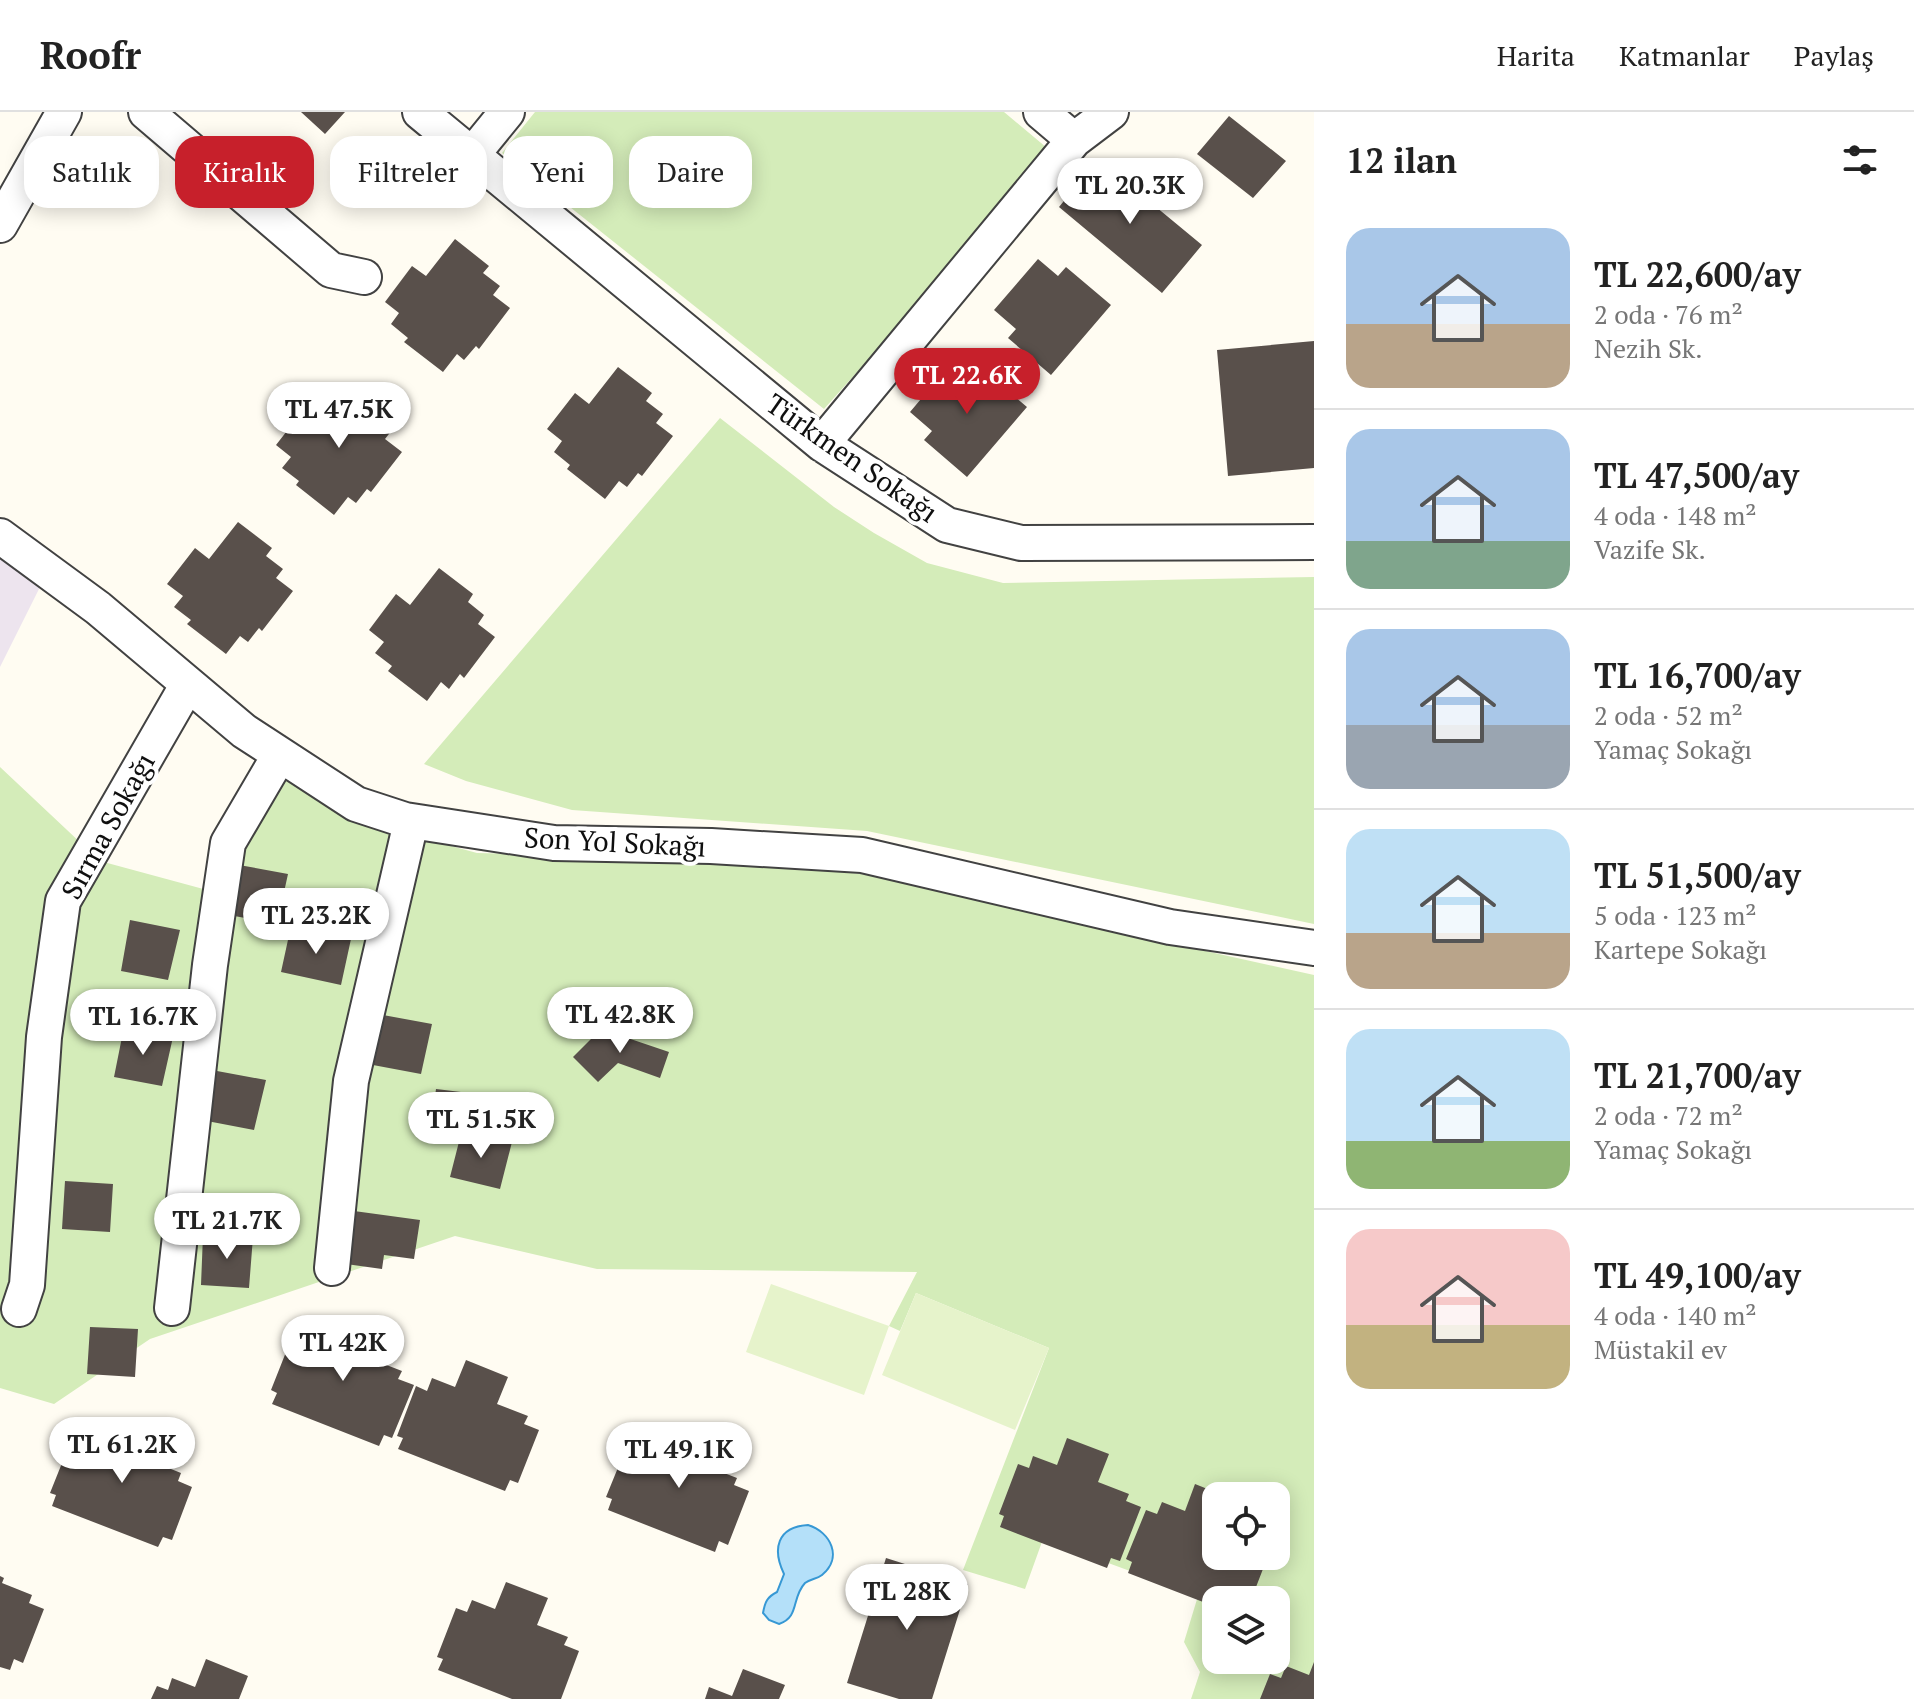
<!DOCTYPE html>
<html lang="tr">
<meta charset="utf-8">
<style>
:root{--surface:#fff;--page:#f6f6f6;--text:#222;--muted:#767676;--line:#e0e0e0;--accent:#c7202b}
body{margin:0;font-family:"PT Serif",serif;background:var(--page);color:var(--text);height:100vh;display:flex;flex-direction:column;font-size:30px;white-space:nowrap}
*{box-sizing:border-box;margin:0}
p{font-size:26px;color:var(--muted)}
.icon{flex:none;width:44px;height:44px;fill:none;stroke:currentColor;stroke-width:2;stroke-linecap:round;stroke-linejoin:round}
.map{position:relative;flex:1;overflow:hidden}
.sheet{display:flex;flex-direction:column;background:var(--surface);width:600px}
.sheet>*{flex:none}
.top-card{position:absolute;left:24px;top:24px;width:760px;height:72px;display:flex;gap:16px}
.tools{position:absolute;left:1202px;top:1370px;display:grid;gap:16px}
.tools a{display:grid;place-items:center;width:88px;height:88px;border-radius:16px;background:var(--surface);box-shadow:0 4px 20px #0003;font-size:40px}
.price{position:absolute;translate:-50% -68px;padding:0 18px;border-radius:28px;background:#fff;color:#222;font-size:26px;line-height:52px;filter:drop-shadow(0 2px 4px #0008)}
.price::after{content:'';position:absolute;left:50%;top:48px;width:24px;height:18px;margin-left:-12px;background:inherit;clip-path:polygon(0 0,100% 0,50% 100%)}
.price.on{background:var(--accent);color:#fff}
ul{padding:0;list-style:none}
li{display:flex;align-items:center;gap:24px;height:200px;padding:0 32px}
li+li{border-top:2px solid var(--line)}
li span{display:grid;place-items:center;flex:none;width:224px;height:160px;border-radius:24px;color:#555}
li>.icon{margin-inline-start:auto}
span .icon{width:96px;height:96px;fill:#fffc;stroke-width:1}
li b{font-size:34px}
h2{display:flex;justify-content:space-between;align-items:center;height:96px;padding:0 32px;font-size:34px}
.tag{padding:0 28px;border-radius:24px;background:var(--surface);box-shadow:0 4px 20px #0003;font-size:28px;line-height:72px}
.tag.on{background:var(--accent);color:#fff}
header{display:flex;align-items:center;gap:48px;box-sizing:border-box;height:112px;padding:0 40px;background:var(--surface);border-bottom:2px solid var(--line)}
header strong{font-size:38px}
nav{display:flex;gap:44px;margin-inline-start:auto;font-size:28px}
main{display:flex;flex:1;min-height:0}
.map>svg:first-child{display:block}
.industrial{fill:#ede4ee}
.green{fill:#d4ecb9;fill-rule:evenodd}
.pitch{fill:#e6f3cb}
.water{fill:#b4e0f9;stroke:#3798d4;stroke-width:2}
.building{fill:#59504b}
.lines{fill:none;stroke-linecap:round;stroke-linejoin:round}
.street-casing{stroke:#424242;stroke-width:38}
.street{stroke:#fff;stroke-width:34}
.labels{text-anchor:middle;stroke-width:8;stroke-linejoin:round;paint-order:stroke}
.street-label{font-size:28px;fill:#0f0f0f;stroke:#fff}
</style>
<header>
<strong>Roofr</strong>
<nav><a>Harita</a><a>Katmanlar</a><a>Paylaş</a></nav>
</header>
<main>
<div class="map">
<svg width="1314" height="1587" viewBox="0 0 1314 1587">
<rect width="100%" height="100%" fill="#fffcf2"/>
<path class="industrial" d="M0,439L43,469L0,555Z"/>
<path class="green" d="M535,0H1004L1053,41L824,297L502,41Z
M720,306L834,395L874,421L927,451L1003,471L1314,465V812L867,719L572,698L466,669L424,652Z
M260,648L351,707L477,741L737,747L885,765L1106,817L1314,863V1587H1191L1200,1560L1184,1530L1198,1484L1043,1427L1025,1477L963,1458L1049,1236L916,1181L900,1219L889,1214L917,1160L597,1157L455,1124L150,1227L54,1292L0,1276V655L100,749L207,778ZM1216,1384H1276V1444H1216ZM1216,1488H1276V1548H1216Z"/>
<path class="pitch" d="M771,1172L889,1214L864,1283L746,1240Z
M916,1181L1049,1236L1015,1318L882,1263Z"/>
<path class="water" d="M808,1413C831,1420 843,1446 822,1463C817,1467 810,1467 805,1471C791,1486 800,1505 779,1512L769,1508L763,1501C765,1490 767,1485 777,1480L784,1462C772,1437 777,1415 808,1413Z"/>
<path class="building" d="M301,0H345L325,22Z
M1229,4L1286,49L1253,86L1197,42Z
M1098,47L1202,133L1162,181L1059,95Z
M455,127L489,154L483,161L500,174L493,183L510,196L479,237L476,234L464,248L457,242L443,260L404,230L408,226L391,212L399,201L385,190L412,154L426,164Z
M1038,147L1058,164L1066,155L1111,193L1051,263L1008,226L1016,217L994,198Z
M1314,229V356L1228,364L1217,238Z
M953,249L974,266L982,257L1027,295L967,365L924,328L932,319L910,300Z
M618,255L652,281L646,289L663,302L656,311L673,324L642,364L638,361L627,375L619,369L605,387L567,357L570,353L554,340L562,329L547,317L575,281L589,292Z
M346,271L380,297L375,305L392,318L385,327L402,340L371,380L367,377L356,391L348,385L334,403L296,373L299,369L282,356L291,345L276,333L304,297L317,308Z
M238,410L272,436L266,444L283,457L276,466L293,479L262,519L259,516L248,530L240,524L226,542L187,512L191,508L174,495L183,484L167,472L195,436L209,447Z
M439,456L473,482L468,490L484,503L478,512L495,525L464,566L460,562L449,577L441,570L427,589L388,559L392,554L375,541L384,530L369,518L396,482L410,493Z
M239,753L288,762L277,812L229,803Z
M130,808L180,818L168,868L121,859Z
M291,814L351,827L341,873L281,860Z
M383,903L432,912L421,962L373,953Z
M124,915L173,925L162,974L114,965Z
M601,917L669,940L660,966L618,951L598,970L573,945Z
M217,959L266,968L254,1018L207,1009Z
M436,977L486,983L482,1013L432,1006Z
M462,1018L512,1030L500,1077L450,1065Z
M65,1069L113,1072L110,1120L62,1117Z
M354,1099L420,1108L414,1147L384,1143L382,1157L346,1152Z
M203,1123L253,1125L249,1176L201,1173Z
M340,1203L382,1219L371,1247L402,1259L398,1267L414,1273L392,1326L384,1323L379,1334L272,1292L277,1281L271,1278L290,1230L301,1234L306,1221L329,1230Z
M90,1215L138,1217L135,1265L87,1262Z
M466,1248L508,1265L497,1292L528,1304L524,1312L539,1318L518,1371L510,1368L505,1379L398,1337L403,1326L397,1324L416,1274L427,1279L432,1266L455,1275Z
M119,1305L161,1321L151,1349L181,1361L178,1369L192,1375L172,1428L163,1425L158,1435L52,1394L56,1383L50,1381L70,1331L81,1336L85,1323L108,1332Z
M675,1310L717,1326L706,1354L737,1366L734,1373L749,1379L728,1433L719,1429L715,1440L608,1398L612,1387L606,1385L626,1336L637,1340L641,1328L664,1337Z
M1067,1326L1109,1342L1098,1370L1129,1382L1126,1389L1141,1395L1120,1449L1111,1446L1107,1456L1000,1415L1004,1404L999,1402L1018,1352L1029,1356L1033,1344L1057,1353Z
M1195,1372L1225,1384H1216V1444H1268L1251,1488H1216V1495L1128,1461L1132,1450L1126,1447L1146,1398L1157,1402L1162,1390L1185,1399Z
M886,1446L968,1472L932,1587H899L847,1571Z
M0,1464L4,1466L2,1471L32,1483L29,1491L44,1497L23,1551L14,1547L10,1558L0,1555Z
M506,1470L548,1486L537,1513L568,1525L564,1533L579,1539L561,1587H512L438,1558L443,1547L437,1545L456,1496L467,1500L472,1488L495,1497Z
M206,1547L248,1564L239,1587H151L157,1574L168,1578L172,1566L195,1575Z
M1314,1550V1587H1260L1270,1562L1281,1566L1286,1554L1309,1563Z
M743,1557L785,1573L779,1587H705L709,1575L732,1584Z"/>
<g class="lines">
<defs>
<path id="street" d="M146,0L331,158L364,165
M420,0L822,332L947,413L1021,431L1314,430
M1041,0L1074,28
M472,43L507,0
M0,113L64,0
M822,332L1074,28L1111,0
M0,424L98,496L244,619L356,692L405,708L554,731L711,734L862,743L1170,815L1314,836
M332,1156L351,969L411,710
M172,1196L210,853L228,731L279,644
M19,1197L27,1173L44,925L63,789L188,572"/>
</defs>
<use href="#street" class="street-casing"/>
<use href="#street" class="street"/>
</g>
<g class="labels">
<g class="street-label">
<text transform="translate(852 346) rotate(35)" y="10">Türkmen Sokağı</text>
<text transform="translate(108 714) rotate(-61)" y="10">Sırma Sokağı</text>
<text transform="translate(615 730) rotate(3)" y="10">Son Yol Sokağı</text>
</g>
</g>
</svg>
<div class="tools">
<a><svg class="icon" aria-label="locate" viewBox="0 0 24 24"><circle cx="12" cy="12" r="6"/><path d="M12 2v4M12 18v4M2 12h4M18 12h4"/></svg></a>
<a><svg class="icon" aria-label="layers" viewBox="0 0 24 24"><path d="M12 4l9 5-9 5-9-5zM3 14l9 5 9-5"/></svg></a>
</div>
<b class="price" style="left:1130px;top:114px">TL 20.3K</b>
<b class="price on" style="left:967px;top:304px">TL 22.6K</b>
<b class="price" style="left:339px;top:338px">TL 47.5K</b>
<b class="price" style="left:316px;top:844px">TL 23.2K</b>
<b class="price" style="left:620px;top:943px">TL 42.8K</b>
<b class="price" style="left:143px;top:945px">TL 16.7K</b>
<b class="price" style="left:481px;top:1048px">TL 51.5K</b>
<b class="price" style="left:227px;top:1149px">TL 21.7K</b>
<b class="price" style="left:343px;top:1271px">TL 42K</b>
<b class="price" style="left:122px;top:1373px">TL 61.2K</b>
<b class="price" style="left:679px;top:1378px">TL 49.1K</b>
<b class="price" style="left:907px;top:1520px">TL 28K</b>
<div class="top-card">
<a class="tag">Satılık</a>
<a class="tag on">Kiralık</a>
<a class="tag">Filtreler</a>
<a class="tag">Yeni</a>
<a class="tag">Daire</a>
</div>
</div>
<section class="sheet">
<h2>12 ilan<svg class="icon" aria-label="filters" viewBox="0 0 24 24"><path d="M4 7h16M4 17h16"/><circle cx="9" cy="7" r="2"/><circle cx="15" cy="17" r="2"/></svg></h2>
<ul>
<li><span style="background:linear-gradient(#a9c7e8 60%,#b9a48a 0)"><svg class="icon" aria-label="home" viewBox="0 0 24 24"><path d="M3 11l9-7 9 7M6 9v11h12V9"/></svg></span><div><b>TL 22,600/ay</b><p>2 oda · 76 m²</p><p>Nezih Sk.</p></div></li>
<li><span style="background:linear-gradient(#a9c7e8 70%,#7fa58c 0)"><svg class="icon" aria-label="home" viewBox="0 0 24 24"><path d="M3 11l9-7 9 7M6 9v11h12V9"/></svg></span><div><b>TL 47,500/ay</b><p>4 oda · 148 m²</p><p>Vazife Sk.</p></div></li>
<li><span style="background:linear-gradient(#a9c7e8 60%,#9aa5b1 0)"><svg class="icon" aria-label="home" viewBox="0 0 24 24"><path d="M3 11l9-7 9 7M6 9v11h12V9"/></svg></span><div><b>TL 16,700/ay</b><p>2 oda · 52 m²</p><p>Yamaç Sokağı</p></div></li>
<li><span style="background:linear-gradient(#bfe0f5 65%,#b9a48a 0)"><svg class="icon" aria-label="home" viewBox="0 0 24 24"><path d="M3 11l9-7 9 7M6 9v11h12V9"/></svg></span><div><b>TL 51,500/ay</b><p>5 oda · 123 m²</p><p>Kartepe Sokağı</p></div></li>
<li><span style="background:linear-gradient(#bfe0f5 70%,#8fb573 0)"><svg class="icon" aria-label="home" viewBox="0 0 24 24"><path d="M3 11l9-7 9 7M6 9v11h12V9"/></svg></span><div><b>TL 21,700/ay</b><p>2 oda · 72 m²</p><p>Yamaç Sokağı</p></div></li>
<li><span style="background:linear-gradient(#f6c9c9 60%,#c2b280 0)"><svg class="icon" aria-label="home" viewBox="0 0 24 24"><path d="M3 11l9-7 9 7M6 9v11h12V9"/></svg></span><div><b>TL 49,100/ay</b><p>4 oda · 140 m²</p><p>Müstakil ev</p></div></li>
</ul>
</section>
</main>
